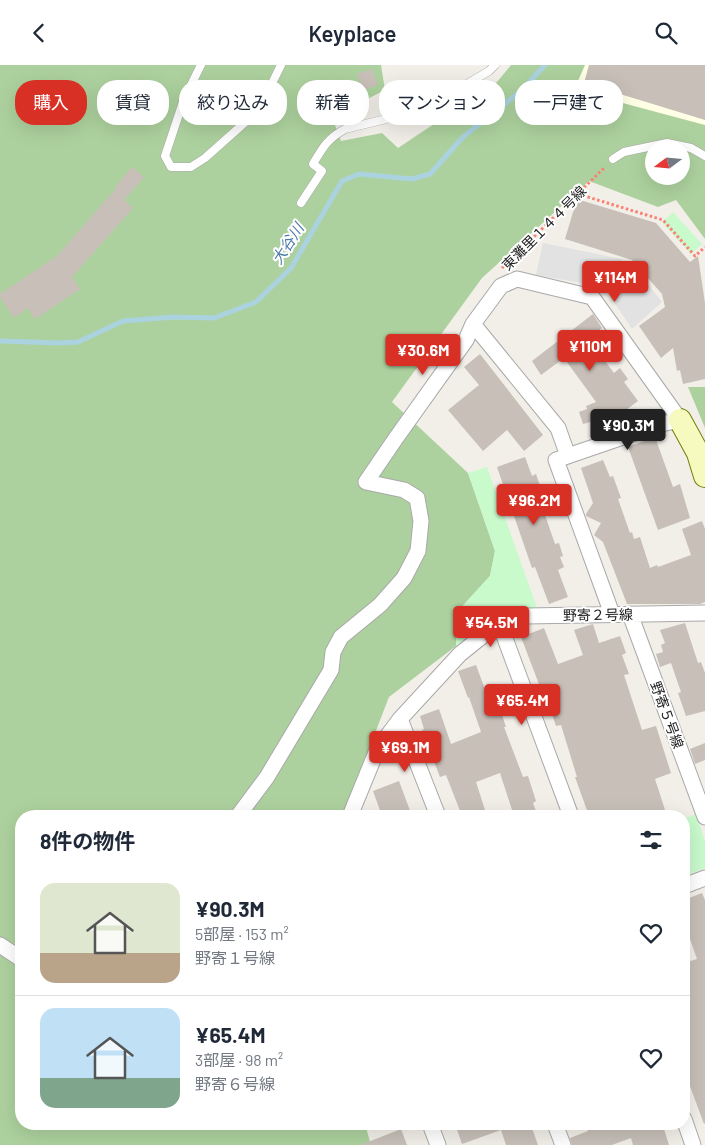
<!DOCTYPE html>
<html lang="ja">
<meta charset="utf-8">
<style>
:root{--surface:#fff;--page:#f2f2f3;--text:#1f2937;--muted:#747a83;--line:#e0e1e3;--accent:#d93025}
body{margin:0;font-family:Barlow,"Noto Sans JP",sans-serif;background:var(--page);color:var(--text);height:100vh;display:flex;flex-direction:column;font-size:19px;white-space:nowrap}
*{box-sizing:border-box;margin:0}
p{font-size:16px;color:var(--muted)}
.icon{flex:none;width:28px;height:28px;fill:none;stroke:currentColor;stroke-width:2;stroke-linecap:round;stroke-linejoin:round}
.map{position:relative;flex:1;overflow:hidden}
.sheet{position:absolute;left:15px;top:745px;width:675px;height:320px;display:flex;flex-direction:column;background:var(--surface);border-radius:20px;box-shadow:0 5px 20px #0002}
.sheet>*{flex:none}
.hud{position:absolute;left:15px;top:15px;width:675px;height:45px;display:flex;gap:10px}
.needle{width:32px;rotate:254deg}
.tools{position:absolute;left:645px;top:75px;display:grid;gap:10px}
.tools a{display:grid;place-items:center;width:45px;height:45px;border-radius:50%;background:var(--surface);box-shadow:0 5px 20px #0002;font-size:25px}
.price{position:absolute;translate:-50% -42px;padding:0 11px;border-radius:5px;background:var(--accent);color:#fff;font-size:16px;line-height:32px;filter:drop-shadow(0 1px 2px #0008)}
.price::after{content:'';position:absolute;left:50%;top:30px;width:15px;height:11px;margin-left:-8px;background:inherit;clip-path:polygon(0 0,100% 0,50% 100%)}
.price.current{background:#222;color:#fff}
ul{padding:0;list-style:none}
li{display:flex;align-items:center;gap:15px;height:125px;padding:0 25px}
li+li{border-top:1px solid var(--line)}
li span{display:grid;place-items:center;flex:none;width:140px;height:100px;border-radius:15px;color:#555}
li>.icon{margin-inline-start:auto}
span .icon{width:60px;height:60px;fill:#fffc;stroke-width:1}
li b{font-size:21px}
h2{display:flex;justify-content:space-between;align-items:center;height:60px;padding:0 25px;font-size:21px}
.pill{padding:0 18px;border-radius:20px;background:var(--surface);box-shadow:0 5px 20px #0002;font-size:18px;line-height:45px}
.pill.current{background:var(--accent);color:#fff}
header{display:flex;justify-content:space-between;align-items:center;height:65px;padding:0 25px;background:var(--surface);font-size:22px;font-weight:600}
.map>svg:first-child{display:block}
.education{fill:#ffffe5}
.forest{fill:#add19e;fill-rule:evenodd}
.park{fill:#c8facc}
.parking{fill:#e2e2e2}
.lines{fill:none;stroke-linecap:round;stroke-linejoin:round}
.stream{stroke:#aad3df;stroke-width:5}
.building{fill:#c7bfb8}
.lane-casing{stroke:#a9a9a9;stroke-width:9}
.street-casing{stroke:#a9a9a9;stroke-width:17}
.secondary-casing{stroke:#707d05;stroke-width:24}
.path{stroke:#fa8072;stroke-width:3;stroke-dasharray:2.5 2.5;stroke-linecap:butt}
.lane{stroke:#fff;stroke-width:8}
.street{stroke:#fff;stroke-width:15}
.secondary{stroke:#f7fabf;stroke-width:22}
.labels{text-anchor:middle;stroke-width:4;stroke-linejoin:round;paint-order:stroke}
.street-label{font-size:14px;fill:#222;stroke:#fff}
.water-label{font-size:15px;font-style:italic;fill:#4a7aab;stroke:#fff}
</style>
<header><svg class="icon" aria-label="back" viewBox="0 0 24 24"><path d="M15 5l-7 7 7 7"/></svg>Keyplace<svg class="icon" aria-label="search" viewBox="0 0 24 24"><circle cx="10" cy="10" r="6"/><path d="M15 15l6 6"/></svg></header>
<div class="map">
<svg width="705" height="1080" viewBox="0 0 705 1080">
<rect width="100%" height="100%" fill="#f2efe9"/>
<path class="education" d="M571,0H705V91L549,28Z"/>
<path class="forest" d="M0,0H381L385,25L332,52L341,76L382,68L398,83L497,17L511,0H585L574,25L705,60V174L676,135L658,142L589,116L482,213L392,337L468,408L495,486L490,511L458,546L456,581L389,632L343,751H21V1059H365L371,1080H0ZM654,84H681V111H654Z
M688,322H705V363Z"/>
<path class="park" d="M673,147L702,179L691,189L662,157Z
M487,402L537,543L521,545L492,554L456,581L458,546L490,511L495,486L468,408Z
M696,749L705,776V803L684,811V754Z"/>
<path class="parking" d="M543,178L622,194L619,209L632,199L662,237L632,264L604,222L536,210Z"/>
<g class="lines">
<path class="stream" d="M0,276L61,278L78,277L123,256L174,252L214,253L256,237L291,203L342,116L359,109L412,114L430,109L463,72L521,26L545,0"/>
</g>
<path class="building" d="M589,0H705V55L584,18Z
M372,4L378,20L363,25L357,9Z
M132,102L144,112L124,135L133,143L72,212L80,224L35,254L28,243L14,253L0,232V229L57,191L116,123L115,122Z
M580,135L656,158L690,197L698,191L705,238V314L683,319L680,305L677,306L673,283L661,293L639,261L665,242L662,229L632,195L565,174L573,147Z
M593,249L602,263L588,273L614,308L620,303L628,314L624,317L638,336L614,354L612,351L583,359L579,347L587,344L586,341L596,337L564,293L541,310L532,296Z
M480,289L543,370L524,386L507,365L483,386L448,345L479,320L464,302Z
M655,372L673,422L680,419L690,453L658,465L628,382Z
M525,392L532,411L536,409L544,432H546L551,445L544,447L555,479L559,478L563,491L560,492L564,502L558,505L568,532L549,539L535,502L532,503L497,402Z
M603,395L610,412L613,411L621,433L618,434L630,468L632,467L634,474L640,472L650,503L657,500L658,502L691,490L682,464L702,456L705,464V537L700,539H627L603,477L594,470L601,458L586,451V449L593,438L581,403Z
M685,558L698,598L701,597L705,608V646L686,651L678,628L681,627L671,598L660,602L656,589L663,587L661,580L665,578L660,565Z
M593,559L599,578L620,571L626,588L622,590L629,609L624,610L642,665L656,661L671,708L655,714L667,751H589L575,712H577L561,660L556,661L547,634L545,635L521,572L544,563L558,599L583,590L574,565Z
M476,600L489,635L496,632L506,662H504L523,712L528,711L536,736L533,738L538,751H514L500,708L476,717L487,751H462L446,710L440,712L422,665L424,664L420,651L439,644L451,679L481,667L469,632L468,633L458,606Z
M705,678V695L695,699L690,684Z
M399,716L412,751H382L373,726Z
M702,828L705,835V1058L704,1059L684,1005V898L697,894L684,857V835Z
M455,1059H525L527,1065L532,1063L538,1080H506L501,1065L462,1079Z
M585,1059H665L663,1061L669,1080H633L631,1073L612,1080H572L570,1073L588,1066Z
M401,1064L407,1080H363V1079Z"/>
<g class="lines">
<defs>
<path id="lane" d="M201,0L184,34L165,91L171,102H191L205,93L259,45L281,0
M613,94L624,87L667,78L691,83L705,91
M301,138L322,106L313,99C323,82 327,74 345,64L423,45L489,6L495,0"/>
<path id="street" d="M473,259L558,363L568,391
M630,549L705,752
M500,560L571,751
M400,654L438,751
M238,751L267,712L331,605L333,587L341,572L380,540L404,513L418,486L421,456L417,433L404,425L366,417L396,373L466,275L473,259L501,221L517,214L592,232L680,355L661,359L556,395L612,549
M350,751L377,685L400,654L460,589L495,561L525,551L705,548
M684,821L705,813
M0,880L21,894
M684,1054L693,1080
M430,1059L438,1080
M555,1059L563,1080"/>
<path id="secondary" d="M680,355L698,388L705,411"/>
</defs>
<use href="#lane" class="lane-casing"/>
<use href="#street" class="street-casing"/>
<use href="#secondary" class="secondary-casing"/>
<path class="path" d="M578,129L663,155L695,191L705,182
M502,203L605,102"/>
<use href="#lane" class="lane"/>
<use href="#street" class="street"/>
<use href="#secondary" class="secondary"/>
</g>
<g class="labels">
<g class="street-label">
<text transform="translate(544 163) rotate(-45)" y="5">東灘里１４４号線</text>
<text transform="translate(598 550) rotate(-1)" y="5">野寄２号線</text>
<text transform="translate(667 650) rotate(70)" y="5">野寄５号線</text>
</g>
<g class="water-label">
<text transform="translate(288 179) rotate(-57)" y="5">大谷川</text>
</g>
</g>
</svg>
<div class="tools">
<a><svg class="needle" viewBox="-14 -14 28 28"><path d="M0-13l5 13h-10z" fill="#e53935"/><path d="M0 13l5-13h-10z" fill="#747a83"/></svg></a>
</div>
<b class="price" style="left:615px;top:238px">¥114M</b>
<b class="price" style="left:590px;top:307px">¥110M</b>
<b class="price" style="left:423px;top:311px">¥30.6M</b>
<b class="price current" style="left:628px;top:386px">¥90.3M</b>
<b class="price" style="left:534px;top:461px">¥96.2M</b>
<b class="price" style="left:491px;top:583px">¥54.5M</b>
<b class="price" style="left:522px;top:661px">¥65.4M</b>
<b class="price" style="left:405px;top:708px">¥69.1M</b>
<div class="hud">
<a class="pill current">購入</a>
<a class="pill">賃貸</a>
<a class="pill">絞り込み</a>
<a class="pill">新着</a>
<a class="pill">マンション</a>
<a class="pill">一戸建て</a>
</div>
<section class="sheet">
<h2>8件の物件<svg class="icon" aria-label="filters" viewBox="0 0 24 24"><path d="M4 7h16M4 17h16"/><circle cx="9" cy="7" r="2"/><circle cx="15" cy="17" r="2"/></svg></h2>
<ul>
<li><span style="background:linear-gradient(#dfe7d0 70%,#b9a48a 0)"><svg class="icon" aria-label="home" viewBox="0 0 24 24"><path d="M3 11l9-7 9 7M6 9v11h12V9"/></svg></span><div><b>¥90.3M</b><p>5部屋 · 153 m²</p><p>野寄１号線</p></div><svg class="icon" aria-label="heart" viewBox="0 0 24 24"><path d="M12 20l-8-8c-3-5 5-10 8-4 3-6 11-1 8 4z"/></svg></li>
<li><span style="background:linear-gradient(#bfe0f5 70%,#7fa58c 0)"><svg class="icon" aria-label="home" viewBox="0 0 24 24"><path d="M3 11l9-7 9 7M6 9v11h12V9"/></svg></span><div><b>¥65.4M</b><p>3部屋 · 98 m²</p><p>野寄６号線</p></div><svg class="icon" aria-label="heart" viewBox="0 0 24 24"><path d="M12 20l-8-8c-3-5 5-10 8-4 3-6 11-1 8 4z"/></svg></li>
</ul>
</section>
</div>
